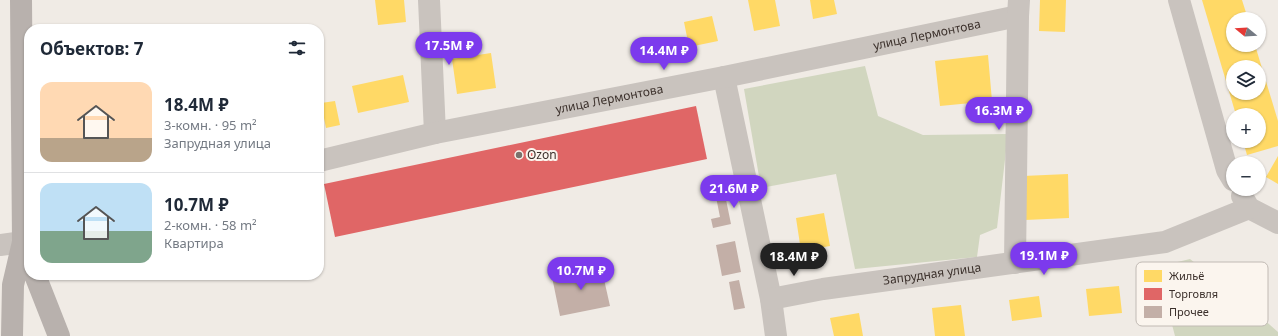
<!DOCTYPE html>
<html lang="ru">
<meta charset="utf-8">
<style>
:root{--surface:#fff;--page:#f2f2f3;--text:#1f2937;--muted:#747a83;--line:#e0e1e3;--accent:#7c3aed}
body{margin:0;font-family:"Noto Sans",sans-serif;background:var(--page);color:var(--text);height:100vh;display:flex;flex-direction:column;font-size:15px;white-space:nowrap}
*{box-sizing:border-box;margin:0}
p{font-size:13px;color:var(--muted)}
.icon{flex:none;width:22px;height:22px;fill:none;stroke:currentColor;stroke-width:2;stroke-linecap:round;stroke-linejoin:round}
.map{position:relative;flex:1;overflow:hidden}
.side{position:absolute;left:24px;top:24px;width:300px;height:256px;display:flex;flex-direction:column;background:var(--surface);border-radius:16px;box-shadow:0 1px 3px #0004}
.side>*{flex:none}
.needle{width:26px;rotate:288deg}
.buttons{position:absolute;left:1226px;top:12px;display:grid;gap:8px}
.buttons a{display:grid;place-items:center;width:40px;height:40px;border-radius:50%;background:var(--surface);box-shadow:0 1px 3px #0004;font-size:20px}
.price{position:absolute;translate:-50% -34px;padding:0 9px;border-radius:14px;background:var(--accent);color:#fff;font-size:13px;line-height:26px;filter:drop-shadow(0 1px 2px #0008)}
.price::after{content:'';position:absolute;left:50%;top:24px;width:12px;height:9px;margin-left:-6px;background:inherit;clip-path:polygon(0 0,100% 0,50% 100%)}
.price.active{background:#222;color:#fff}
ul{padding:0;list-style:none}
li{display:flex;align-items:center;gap:12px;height:100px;padding:0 16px}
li+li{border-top:1px solid var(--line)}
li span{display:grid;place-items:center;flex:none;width:112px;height:80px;border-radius:12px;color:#555}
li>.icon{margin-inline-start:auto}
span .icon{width:48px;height:48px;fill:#fffc;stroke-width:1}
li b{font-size:17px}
h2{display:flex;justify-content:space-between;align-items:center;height:48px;padding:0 16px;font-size:17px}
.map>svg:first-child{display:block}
.green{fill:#d1d6bf}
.homes{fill:#ffd966;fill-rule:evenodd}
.shops{fill:#e06666}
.building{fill:#c3afa7}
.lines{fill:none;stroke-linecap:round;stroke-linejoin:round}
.minor{stroke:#c9c3be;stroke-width:22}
.major{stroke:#b8b1ad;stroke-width:22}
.poi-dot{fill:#7a716c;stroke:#fbf5ee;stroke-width:1.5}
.labels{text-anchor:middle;stroke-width:4;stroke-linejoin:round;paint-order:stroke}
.street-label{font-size:12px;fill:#3b302b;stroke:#fbf5ee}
.poi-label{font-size:12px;fill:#3b302b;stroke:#fbf5ee;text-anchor:start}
.key{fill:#fbf5ee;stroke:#c1bab4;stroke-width:1}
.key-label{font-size:11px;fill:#3b302b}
</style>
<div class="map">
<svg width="1278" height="336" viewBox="0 0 1278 336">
<rect width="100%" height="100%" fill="#f0ebe5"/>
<path class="green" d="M865,66L878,116L923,135L1008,134L997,228L980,235L977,257L855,269L836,174L761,188L744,89Z
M1190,259L1243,301L1278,332V336H1175L1169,313L1165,265Z"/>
<path class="homes" d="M375,0H404L406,22L378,25Z
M748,0H775L780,26L754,31Z
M810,0H834L837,14L813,19Z
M1040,0H1066L1065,32L1039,31Z
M1202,0H1242L1248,19H1233V45H1255L1278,121V146L1247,155L1243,141H1259V115H1236ZM1233,67H1259V93H1233Z
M712,16L718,41L689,47L684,22Z
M491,53L496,88L457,94L452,59Z
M988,55L992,101L940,106L935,61Z
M403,75L409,102L358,113L352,86Z
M335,101L340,125L326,128L321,103Z
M1278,156V184L1266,177Z
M1068,174L1069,218L1025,220L1023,176Z
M824,213L830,246L801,251L796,218Z
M1119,286L1122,313L1089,316L1086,289Z
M1039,296L1042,317L1012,321L1009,300Z
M961,305L965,336H935L932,308Z
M859,313L863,336H834L830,318Z"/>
<path class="shops" d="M696,106L707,159L335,237L324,184Z"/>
<path class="building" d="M724,190L731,224L713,228L711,219L720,217L715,192Z
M735,241L741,272L722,276L716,245Z
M601,266L610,306L560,316L552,277Z
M739,280L745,308L734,310L729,282Z"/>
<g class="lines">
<g class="minor">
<path d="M429,0L435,133"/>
<path d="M1179,0L1227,170L1233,180"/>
<path d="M724,77L771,299L776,336"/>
<path id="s1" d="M319,161L435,133L724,77L1018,16"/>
<path d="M1242,196L1249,208L1278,223"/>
<path d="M0,245L23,242L29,240"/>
<path d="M1015,263L1018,16L1019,0"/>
<path id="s2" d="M771,299L823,289L1165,242L1249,208"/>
</g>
<path class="major" d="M35,275L59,336
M12,336L13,285L23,242L21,0"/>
</g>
<circle class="poi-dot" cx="519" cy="155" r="4"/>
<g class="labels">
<g class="street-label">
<text dy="4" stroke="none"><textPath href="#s1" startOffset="621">улица Лермонтова</textPath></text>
<text dy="4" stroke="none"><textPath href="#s1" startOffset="297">улица Лермонтова</textPath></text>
<text dy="4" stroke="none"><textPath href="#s2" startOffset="163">Запрудная улица</textPath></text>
</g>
<g class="poi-label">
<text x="527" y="159">Ozon</text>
</g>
</g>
<rect x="1136" y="262" width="132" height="64" rx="6" class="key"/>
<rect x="1144" y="270" width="18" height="12" fill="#ffd966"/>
<rect x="1144" y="288" width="18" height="12" fill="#e06666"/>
<rect x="1144" y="306" width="18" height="12" fill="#c3afa7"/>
<g class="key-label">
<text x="1169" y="280">Жильё</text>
<text x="1169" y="298">Торговля</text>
<text x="1169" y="316">Прочее</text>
</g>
</svg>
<div class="buttons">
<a><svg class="needle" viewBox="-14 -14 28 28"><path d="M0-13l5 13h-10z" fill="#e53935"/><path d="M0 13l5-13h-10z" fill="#747a83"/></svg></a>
<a><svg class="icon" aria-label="layers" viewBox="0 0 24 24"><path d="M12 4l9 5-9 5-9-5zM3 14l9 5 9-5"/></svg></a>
<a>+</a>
<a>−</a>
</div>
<b class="price" style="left:449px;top:66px">17.5M ₽</b>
<b class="price" style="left:664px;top:71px">14.4M ₽</b>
<b class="price" style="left:999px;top:131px">16.3M ₽</b>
<b class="price" style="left:734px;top:209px">21.6M ₽</b>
<b class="price" style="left:1044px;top:276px">19.1M ₽</b>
<b class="price active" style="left:794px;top:277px">18.4M ₽</b>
<b class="price" style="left:581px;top:291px">10.7M ₽</b>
<section class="side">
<h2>Объектов: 7<svg class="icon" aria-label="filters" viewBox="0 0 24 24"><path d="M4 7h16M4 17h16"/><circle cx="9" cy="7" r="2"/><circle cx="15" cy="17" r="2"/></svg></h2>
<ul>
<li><span style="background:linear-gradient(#ffd9b3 70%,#b9a48a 0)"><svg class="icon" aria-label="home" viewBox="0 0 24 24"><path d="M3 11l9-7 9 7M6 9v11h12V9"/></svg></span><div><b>18.4M ₽</b><p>3-комн. · 95 m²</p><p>Запрудная улица</p></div></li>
<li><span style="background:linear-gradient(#bfe0f5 60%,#7fa58c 0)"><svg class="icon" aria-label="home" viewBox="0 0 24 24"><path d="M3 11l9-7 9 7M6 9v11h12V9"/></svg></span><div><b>10.7M ₽</b><p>2-комн. · 58 m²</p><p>Квартира</p></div></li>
</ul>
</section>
</div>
